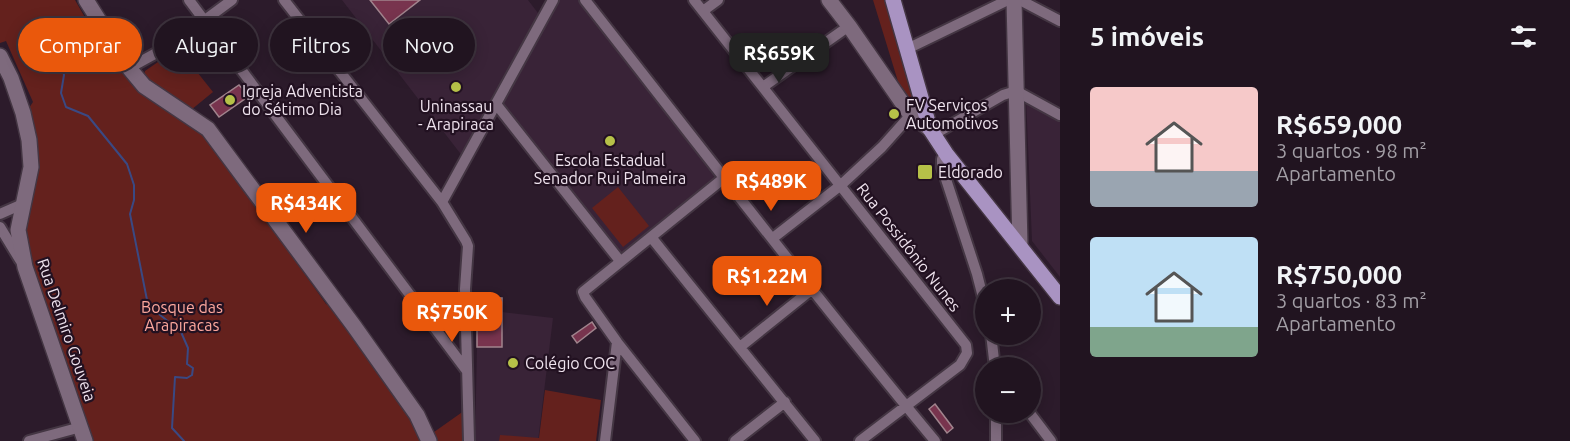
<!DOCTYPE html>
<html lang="pt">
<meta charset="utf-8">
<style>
:root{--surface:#211420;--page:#2d212d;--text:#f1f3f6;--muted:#a29ea5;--line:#3e333e;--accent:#ea580c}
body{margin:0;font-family:Ubuntu,sans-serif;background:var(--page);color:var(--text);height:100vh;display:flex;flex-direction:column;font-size:22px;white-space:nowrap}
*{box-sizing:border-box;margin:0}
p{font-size:20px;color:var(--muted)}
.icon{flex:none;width:33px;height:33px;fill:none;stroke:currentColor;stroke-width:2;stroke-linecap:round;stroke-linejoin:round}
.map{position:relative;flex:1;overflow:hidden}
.side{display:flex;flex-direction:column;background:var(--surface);width:510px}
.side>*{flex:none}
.hud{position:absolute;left:18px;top:18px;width:570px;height:54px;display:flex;gap:12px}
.tools{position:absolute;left:975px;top:279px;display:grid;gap:12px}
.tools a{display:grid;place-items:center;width:66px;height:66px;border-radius:50%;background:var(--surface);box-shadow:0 3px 15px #0003,0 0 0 2px var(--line);font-size:30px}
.price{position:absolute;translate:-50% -51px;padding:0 14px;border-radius:12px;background:var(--accent);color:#fff;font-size:20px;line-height:39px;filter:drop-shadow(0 2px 3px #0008)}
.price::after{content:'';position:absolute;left:50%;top:36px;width:18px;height:14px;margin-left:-9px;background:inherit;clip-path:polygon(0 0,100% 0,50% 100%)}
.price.selected{background:#222;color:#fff}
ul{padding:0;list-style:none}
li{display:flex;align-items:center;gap:18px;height:150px;padding:0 30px}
li span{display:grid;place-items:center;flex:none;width:168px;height:120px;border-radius:6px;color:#555}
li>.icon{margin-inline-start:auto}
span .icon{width:72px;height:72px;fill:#fffc;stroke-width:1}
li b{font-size:26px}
h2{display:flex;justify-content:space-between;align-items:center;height:72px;padding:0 30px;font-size:26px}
.tag{padding:0 21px;border-radius:27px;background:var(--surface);box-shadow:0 3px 15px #0003,0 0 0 2px var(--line);font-size:21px;line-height:54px}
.tag.selected{background:var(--accent);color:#fff}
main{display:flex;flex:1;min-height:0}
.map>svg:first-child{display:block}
.built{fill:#392337}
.green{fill:#64211d}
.water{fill:#3a4983}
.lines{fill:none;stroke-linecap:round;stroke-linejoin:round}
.stream{stroke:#3a4983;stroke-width:2}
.building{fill:#78344e;stroke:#a1848d;stroke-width:1.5}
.street-casing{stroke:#443643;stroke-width:14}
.secondary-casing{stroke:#443643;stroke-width:18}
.primary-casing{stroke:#443643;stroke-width:18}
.street{stroke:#7e6a7d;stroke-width:10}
.secondary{stroke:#7e6a7d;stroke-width:15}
.primary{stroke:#a993c2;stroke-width:15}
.poi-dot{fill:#b6c148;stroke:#221121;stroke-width:2}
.labels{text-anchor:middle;stroke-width:4.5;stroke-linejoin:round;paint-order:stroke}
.poi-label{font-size:16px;fill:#efe3ee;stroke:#221121;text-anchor:start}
.street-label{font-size:16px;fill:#efe3ee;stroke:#221121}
.park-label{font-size:16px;fill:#fda79d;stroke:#221121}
</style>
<main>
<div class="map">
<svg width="1060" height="441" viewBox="0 0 1060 441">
<rect width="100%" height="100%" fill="#2c1b2b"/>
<path class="built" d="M342,0H528L541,17L463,157Z
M553,0H585L724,178L620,261L496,104Z
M1026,98L1060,117V277L1032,241Z
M502,312L553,318L538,441H475L477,347H502Z"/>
<path class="green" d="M0,0H75L102,47L108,44L127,78L142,91L202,129L326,304L332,306L412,416L425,441H94L32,268L23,236L29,108L33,102L6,41L0,43Z
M873,0H893L917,107L900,88Z
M178,48L213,92L191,110L148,82L144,75L145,71Z
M618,187L649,226L623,247L592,208Z
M545,390L601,400L596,441H499L500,435L539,438Z
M468,408L469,441H429L427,437Z"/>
<path class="water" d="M45,18C54,21 56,25 57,35C57,36 53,42 51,42C43,46 35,36 34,29L38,27L39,21Z"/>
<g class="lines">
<path class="stream" d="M61,60L64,75L61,93L66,107L88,116L127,164L134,185V200L130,214L148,305L181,332L188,348L187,364L193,368L192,375L187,378L175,377L172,428L184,441"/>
</g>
<path class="building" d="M370,0H420L389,24Z
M239,85L249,96L219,117L210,105Z
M477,298H502V347H477Z
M592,322L596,328L577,343L572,336Z
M935,404L953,428L947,433L929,409Z"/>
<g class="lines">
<defs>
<path id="street" d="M189,0L467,371
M284,0L442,202L466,241L468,246L465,289L469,441
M585,0C701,148 815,296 935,441
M694,0L966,345L967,353L960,365L860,441
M1020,0L1060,21
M703,11L718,0
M907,49L1008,0
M129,68L171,45L232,0
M763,87L849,26
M496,104L620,261
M933,135L1003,95L1016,91L1060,115
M947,155L942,159V167L977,274L986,309
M442,202L553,0
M0,214L25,203
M0,227L20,260
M651,237L815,441
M773,238L841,185L882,147L915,110
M991,334L995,368
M740,347L811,290
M996,412V441
M1029,412L1051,441
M29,441L81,427
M605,441L617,342
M695,441L617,342L585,297L583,292L724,178
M735,441L785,402"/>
<path id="secondary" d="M86,0L129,68L144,86L208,129L354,326L417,415L429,441
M829,0L849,26L910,114L930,129
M1014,0L1020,245
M0,56L11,78L23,113L29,140L31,167L18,230L25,267L85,441"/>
<path id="primary" d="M893,0L930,129L947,155L1060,297"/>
</defs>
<use href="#street" class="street-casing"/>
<use href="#secondary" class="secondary-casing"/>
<use href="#primary" class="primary-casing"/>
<use href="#street" class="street"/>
<use href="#secondary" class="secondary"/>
<use href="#primary" class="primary"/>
</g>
<g class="poi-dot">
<circle cx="456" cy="87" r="6"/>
<circle cx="230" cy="100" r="6"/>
<circle cx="894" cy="114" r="6"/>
<circle cx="610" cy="141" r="6"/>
<rect x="917" y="164" width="16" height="16" rx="3"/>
<circle cx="513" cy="363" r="6"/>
</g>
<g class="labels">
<g class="poi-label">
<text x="242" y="97">Igreja Adventista<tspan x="242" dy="18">do Sétimo Dia</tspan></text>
<text x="906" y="111">FV Serviços<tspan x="906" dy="18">Automotivos</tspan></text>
<text x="456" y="112" text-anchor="middle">Uninassau<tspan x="456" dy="18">- Arapiraca</tspan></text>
<text x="610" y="166" text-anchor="middle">Escola Estadual<tspan x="610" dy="18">Senador Rui Palmeira</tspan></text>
<text x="938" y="178">Eldorado</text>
<text x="525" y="369">Colégio COC</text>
</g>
<g class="street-label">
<text transform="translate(909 247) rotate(52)" y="6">Rua Possidônio Nunes</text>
<text transform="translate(67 330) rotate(71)" y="6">Rua Delmiro Gouveia</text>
</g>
<g class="park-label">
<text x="182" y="313">Bosque das<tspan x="182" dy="18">Arapiracas</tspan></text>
</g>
</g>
</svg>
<div class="tools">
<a>+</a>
<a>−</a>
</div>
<b class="price selected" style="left:779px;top:84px">R$659K</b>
<b class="price" style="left:771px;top:212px">R$489K</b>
<b class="price" style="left:306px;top:234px">R$434K</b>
<b class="price" style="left:767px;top:307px">R$1.22M</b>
<b class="price" style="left:452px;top:343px">R$750K</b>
<div class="hud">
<a class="tag selected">Comprar</a>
<a class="tag">Alugar</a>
<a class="tag">Filtros</a>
<a class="tag">Novo</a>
</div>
</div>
<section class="side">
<h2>5 imóveis<svg class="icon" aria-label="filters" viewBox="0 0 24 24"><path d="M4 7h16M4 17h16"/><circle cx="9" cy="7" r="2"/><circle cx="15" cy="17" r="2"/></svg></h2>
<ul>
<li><span style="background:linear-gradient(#f6c9c9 70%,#9aa5b1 0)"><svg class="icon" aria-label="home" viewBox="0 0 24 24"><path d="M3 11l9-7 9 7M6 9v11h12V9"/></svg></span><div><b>R$659,000</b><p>3 quartos · 98 m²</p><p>Apartamento</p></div></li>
<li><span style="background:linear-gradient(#bfe0f5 75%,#7fa58c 0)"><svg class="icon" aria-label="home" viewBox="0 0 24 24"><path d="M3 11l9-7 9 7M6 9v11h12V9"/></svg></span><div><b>R$750,000</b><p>3 quartos · 83 m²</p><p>Apartamento</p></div></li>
</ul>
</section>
</main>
